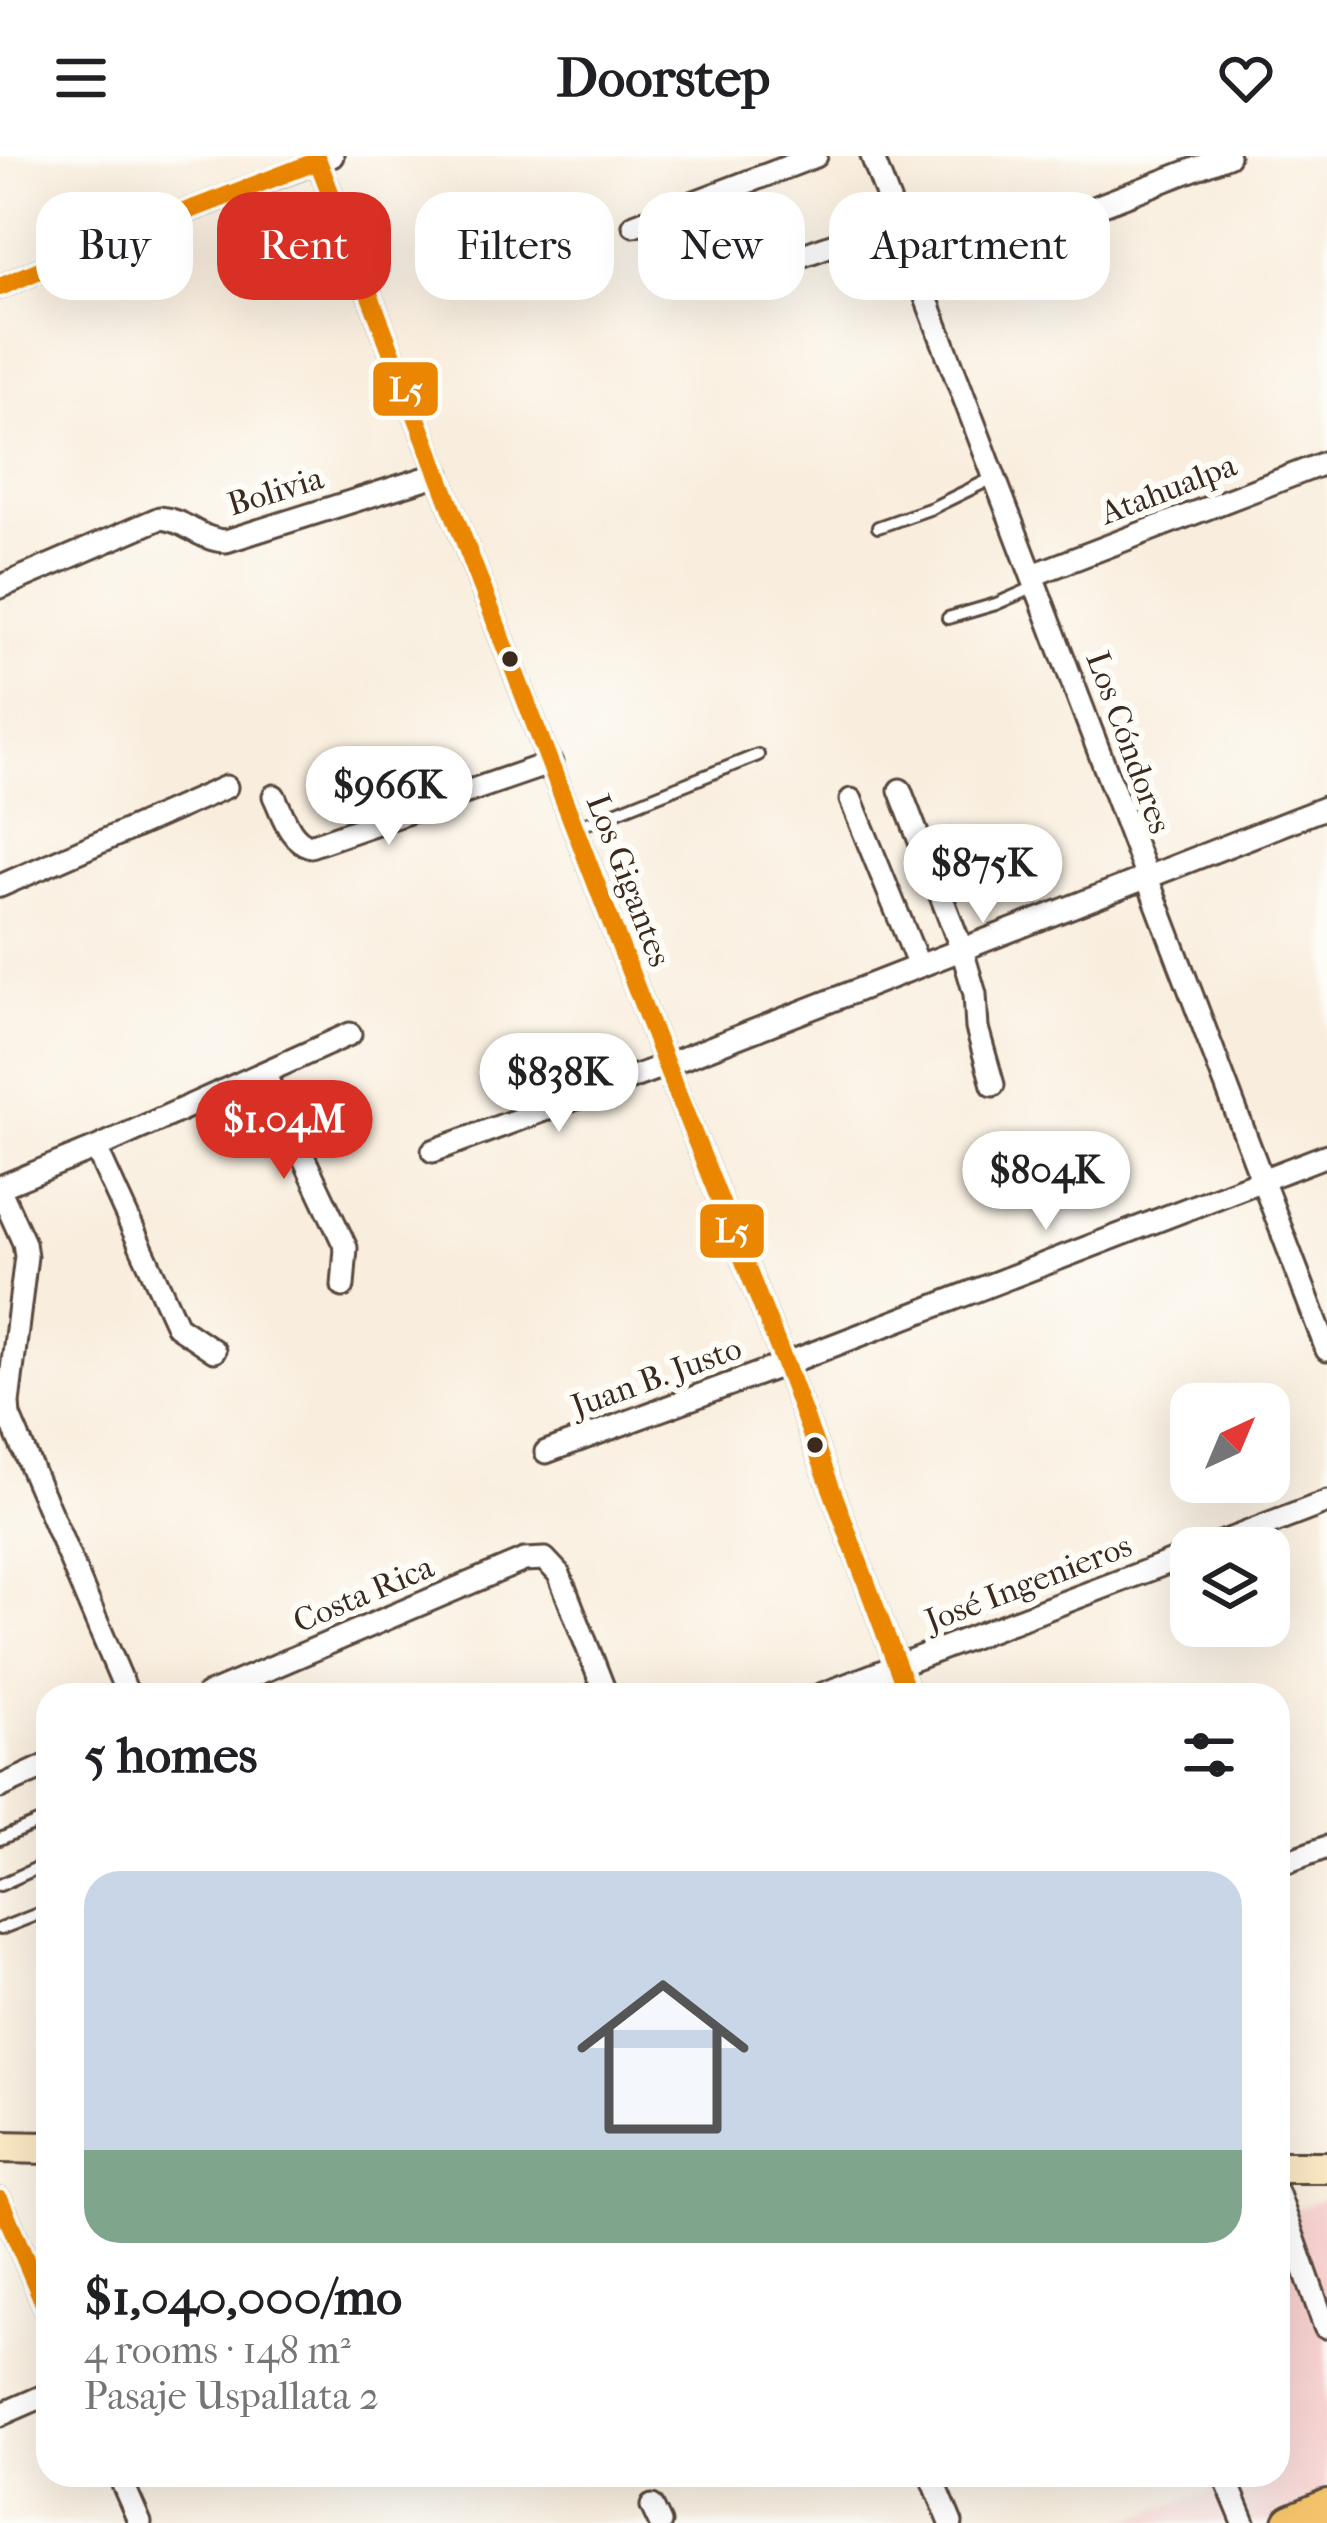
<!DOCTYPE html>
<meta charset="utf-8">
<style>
:root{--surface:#fff;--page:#f2f2f2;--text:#202124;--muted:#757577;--accent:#d93025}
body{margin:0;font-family:"IM FELL French Canon",serif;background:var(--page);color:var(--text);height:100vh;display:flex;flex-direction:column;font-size:45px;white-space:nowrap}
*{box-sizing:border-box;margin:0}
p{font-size:39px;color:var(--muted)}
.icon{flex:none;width:66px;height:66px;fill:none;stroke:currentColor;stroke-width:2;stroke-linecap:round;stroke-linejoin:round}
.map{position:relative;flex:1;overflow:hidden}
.details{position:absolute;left:36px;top:1527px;width:1254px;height:804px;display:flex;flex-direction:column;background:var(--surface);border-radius:36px;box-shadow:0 12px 48px #0002}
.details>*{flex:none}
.banner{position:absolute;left:36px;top:36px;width:1257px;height:108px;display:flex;gap:24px}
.needle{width:78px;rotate:44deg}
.buttons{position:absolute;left:1170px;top:1227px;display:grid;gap:24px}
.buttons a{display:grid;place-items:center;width:120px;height:120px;border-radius:24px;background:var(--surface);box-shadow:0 12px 48px #0002;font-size:60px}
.price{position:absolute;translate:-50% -102px;padding:0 27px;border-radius:42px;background:#fff;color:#222;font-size:39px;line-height:78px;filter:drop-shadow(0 3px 6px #0008)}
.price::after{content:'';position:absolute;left:50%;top:72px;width:36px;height:27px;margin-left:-18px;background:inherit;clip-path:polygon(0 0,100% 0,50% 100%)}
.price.active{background:var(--accent);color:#fff}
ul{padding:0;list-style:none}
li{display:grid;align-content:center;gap:24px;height:636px;padding:0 48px}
li span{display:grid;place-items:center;height:372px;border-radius:36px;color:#555}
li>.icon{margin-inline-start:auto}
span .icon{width:216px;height:216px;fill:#fffc;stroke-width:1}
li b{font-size:51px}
h2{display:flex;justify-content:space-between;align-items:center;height:144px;padding:0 48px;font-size:51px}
.tag{padding:0 42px;border-radius:36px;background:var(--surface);box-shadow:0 12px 48px #0002;font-size:42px;line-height:108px}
.tag.active{background:var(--accent);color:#fff}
header{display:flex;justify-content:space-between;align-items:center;height:156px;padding:0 48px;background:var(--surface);font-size:54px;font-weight:700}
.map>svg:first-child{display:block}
.built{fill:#f7d0cf}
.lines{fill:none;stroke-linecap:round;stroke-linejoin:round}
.service-casing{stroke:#58473b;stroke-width:16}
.minor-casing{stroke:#58473b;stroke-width:27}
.secondary-casing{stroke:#58473b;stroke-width:36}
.primary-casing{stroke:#58473b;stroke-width:42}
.service{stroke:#fff;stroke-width:10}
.minor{stroke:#fff;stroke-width:21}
.secondary{stroke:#fae7c3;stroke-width:30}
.primary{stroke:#f2c36a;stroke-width:36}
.bus-1-casing{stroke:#fdfcf7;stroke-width:27}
.bus-1{stroke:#eb8603;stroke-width:18}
.bus-dot{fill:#3b2a1e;stroke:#fdfcf7;stroke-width:4.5}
.labels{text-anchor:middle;stroke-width:12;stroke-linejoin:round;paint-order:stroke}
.street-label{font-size:33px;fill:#3b2a1e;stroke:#fdfcf7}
.line-badge{stroke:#fdfcf7;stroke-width:4.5}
.badge-label{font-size:33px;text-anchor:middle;font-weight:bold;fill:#fff}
</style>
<header><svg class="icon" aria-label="menu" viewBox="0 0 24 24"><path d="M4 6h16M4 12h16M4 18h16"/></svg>Doorstep<svg class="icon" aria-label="heart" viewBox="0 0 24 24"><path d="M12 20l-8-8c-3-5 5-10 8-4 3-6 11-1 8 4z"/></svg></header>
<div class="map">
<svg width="1327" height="2367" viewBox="0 0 1327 2367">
<rect width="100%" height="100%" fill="#fdfcf7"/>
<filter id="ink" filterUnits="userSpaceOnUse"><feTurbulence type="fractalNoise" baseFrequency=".00833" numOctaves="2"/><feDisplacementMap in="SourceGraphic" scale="24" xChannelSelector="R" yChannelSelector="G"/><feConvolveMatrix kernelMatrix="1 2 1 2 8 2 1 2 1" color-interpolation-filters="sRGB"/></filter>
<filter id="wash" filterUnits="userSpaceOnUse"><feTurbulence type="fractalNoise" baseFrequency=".004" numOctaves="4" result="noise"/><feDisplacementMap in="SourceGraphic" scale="48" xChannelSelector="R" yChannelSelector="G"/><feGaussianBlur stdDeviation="2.7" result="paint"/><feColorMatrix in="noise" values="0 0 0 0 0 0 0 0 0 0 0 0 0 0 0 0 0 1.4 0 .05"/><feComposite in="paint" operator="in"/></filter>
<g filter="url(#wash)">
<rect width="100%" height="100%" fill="#f9eede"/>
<path class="built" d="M1327,2042V2367H1118L1210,2336L1205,2319H1278V2058Z"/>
</g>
<g filter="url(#ink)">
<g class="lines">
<defs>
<path id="service" d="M878,371L932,352L995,321
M948,462L996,448L1037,430
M575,672L758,599
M0,1683L42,1665L48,1667
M0,1729L48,1707
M0,1773L48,1754"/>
<path id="minor" d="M316,0L666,909L785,1208L908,1539
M872,0L1327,1194
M634,69L816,0
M917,120L1228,0
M739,122L896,66
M0,131L98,89L332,0
M1033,419L1327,306
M0,431L160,362C186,364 199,384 226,385L439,318
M900,634L962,794L975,838L977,872L993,929
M274,640C283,658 289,684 310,690L551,607
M851,644L919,810
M0,730L226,631
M264,917L346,1092L343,1130
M96,992L177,1170L214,1195
M433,995L666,909L1327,651
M0,1031L96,992L350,878
M0,1034L24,1087L26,1100L8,1247L9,1260L128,1539
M546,1296L785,1208L1327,999
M1207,1392L1327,1346
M207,1539L524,1404L545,1403L559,1418L606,1539
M820,1539L1191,1398
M0,1631L48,1609
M1278,1709L1327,1691
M1278,2038L1325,2171
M0,2044L48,2157
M0,2259L48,2238
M119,2319L140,2367
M931,2319L951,2367
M1224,2319L1244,2367
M652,2350L660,2367"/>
<path id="secondary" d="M0,1991L48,1992
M1278,2011H1327"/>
<path id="primary" d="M1292,2367L1327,2352"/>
</defs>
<use href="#service" class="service-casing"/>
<use href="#minor" class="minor-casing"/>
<use href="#secondary" class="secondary-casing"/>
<use href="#primary" class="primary-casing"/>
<use href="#service" class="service"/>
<use href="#minor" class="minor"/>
<use href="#secondary" class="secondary"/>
<use href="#primary" class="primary"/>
<defs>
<path id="bus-1" d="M0,131L98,89L318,5L666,909L785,1208L908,1539
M0,2044L48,2157"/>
</defs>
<use href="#bus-1" class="bus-1-casing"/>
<use href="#bus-1" class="bus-1"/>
</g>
</g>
<g class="bus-dot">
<circle cx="510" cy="503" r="10"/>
<circle cx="815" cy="1289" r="10"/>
</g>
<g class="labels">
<g class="street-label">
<text transform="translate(1168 332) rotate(-21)" y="12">Atahualpa</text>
<text transform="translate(275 334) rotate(-17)" y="12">Bolivia</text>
<text transform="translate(1130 586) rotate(70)" y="12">Los Cóndores</text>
<text transform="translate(630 724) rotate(69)" y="12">Los Gigantes</text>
<text transform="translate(656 1220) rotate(-20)" y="12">Juan B. Justo</text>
<text transform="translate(1028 1426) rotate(-21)" y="12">José Ingenieros</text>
<text transform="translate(363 1437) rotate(-23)" y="12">Costa Rica</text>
</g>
</g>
<g class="line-badge">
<rect x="371" y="204" width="69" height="58" rx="12" fill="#eb8603"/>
<rect x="698" y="1046" width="68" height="58" rx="12" fill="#eb8603"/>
</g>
<g class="badge-label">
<text x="406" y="245">L5</text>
<text x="732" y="1086">L5</text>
</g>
</svg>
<div class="buttons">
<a><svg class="needle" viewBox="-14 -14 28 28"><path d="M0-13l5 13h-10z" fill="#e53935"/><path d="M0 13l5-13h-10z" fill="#757577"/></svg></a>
<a><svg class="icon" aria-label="layers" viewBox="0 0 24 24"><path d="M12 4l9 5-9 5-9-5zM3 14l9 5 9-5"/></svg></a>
</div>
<b class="price" style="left:389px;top:692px">$966K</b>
<b class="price" style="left:983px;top:770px">$875K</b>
<b class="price" style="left:559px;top:979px">$838K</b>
<b class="price active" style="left:284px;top:1026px">$1.04M</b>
<b class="price" style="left:1046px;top:1077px">$804K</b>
<div class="banner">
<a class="tag">Buy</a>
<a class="tag active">Rent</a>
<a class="tag">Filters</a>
<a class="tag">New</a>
<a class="tag">Apartment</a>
</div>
<section class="details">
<h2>5 homes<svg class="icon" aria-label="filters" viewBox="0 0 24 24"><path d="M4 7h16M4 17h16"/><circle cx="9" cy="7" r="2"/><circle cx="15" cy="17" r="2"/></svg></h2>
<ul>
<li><span style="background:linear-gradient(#c9d6e8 75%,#7fa58c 0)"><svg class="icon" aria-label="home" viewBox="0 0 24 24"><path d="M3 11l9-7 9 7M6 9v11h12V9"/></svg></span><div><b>$1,040,000/mo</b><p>4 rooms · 148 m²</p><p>Pasaje Uspallata 2</p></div></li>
</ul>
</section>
</div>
